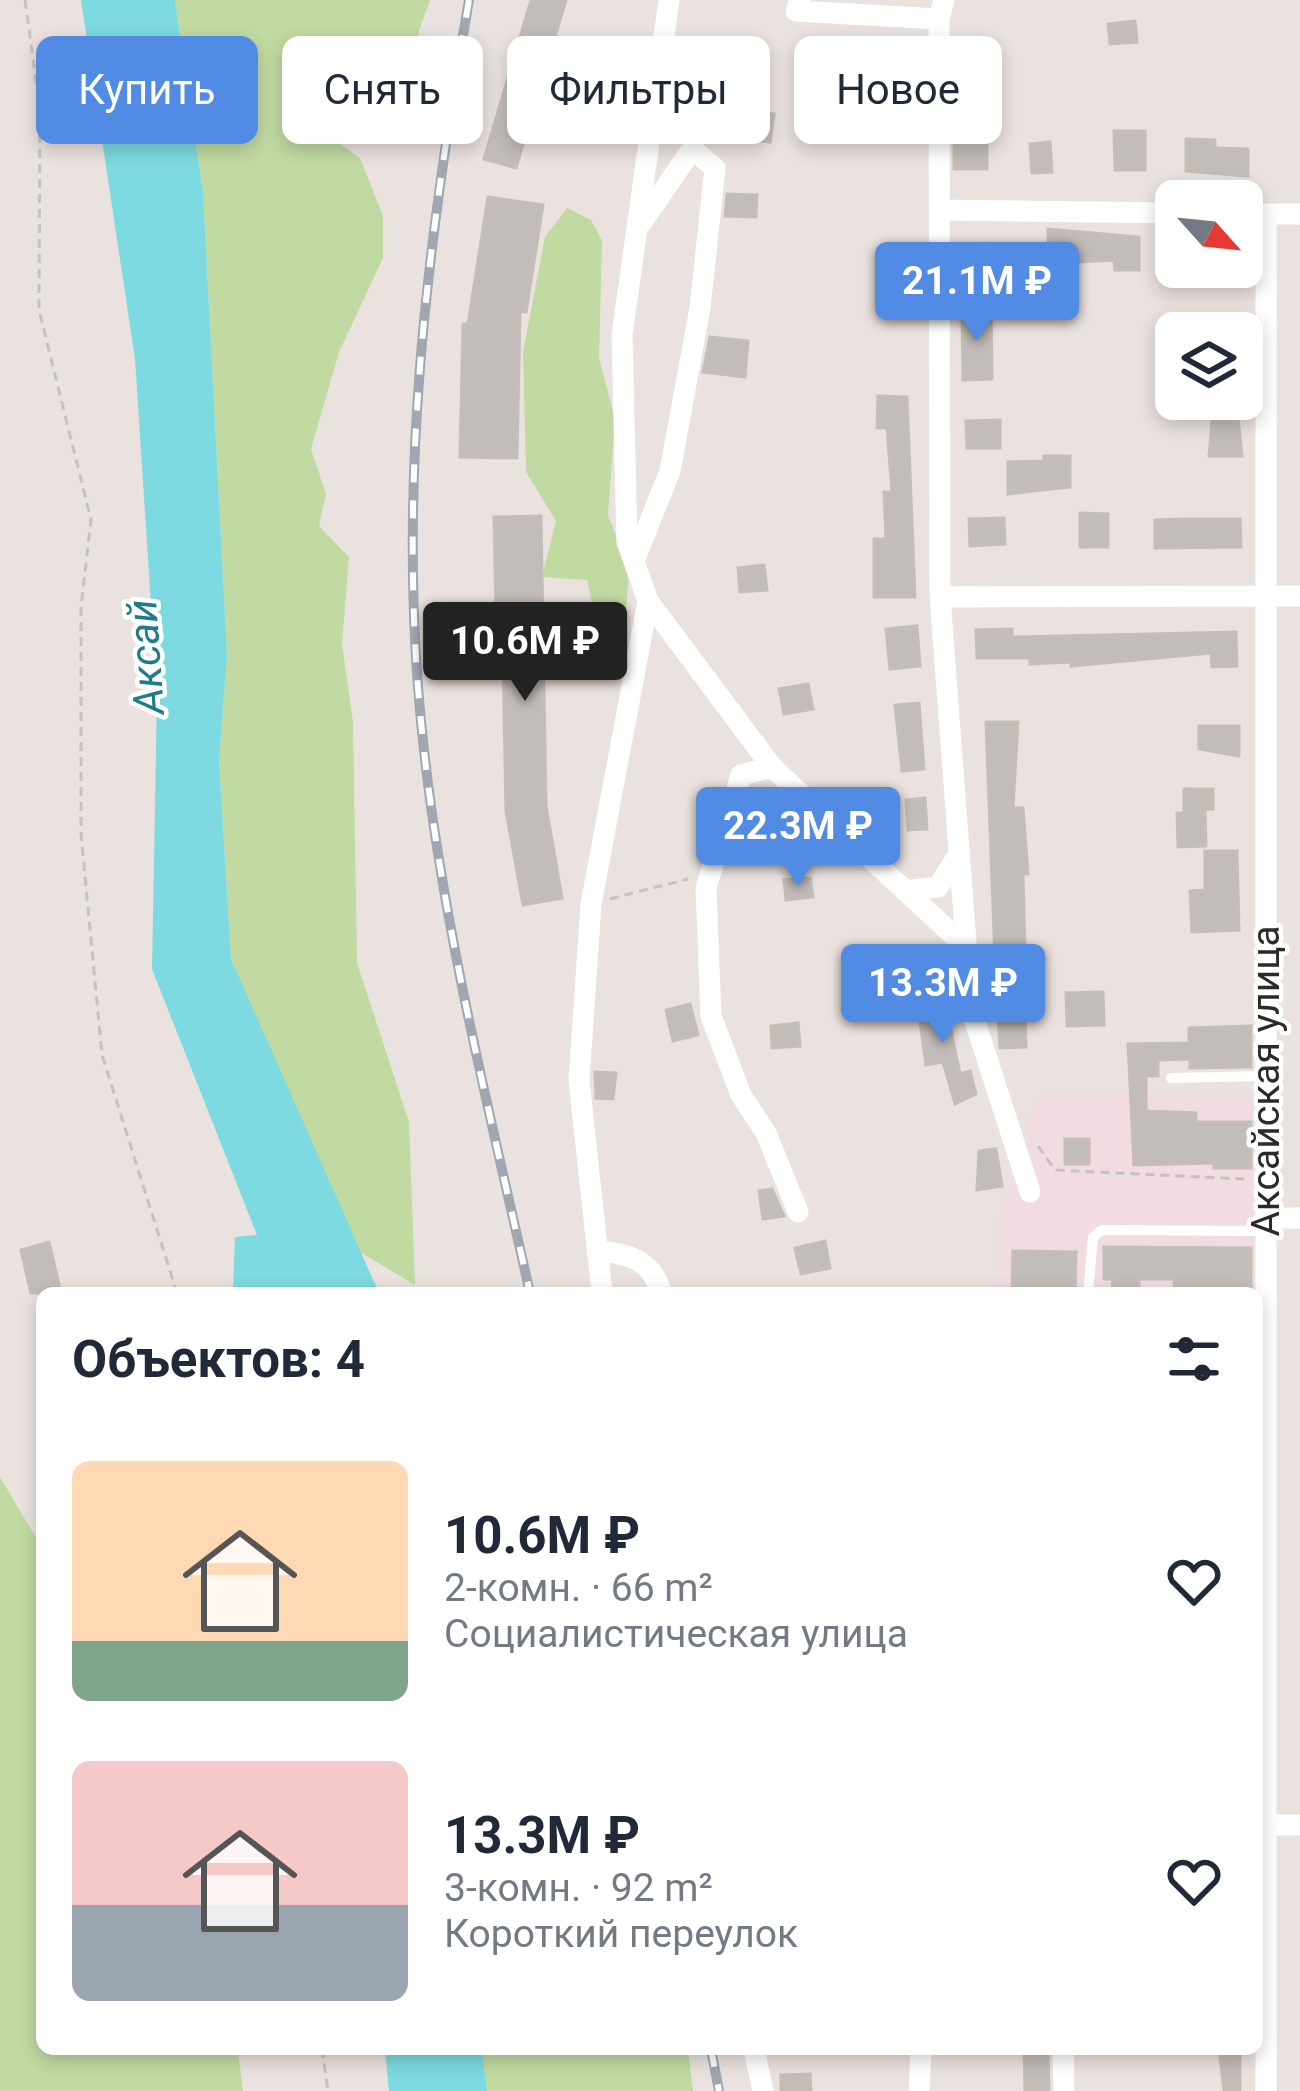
<!DOCTYPE html>
<html lang="ru">
<meta charset="utf-8">
<style>
:root{--surface:#fff;--page:#f2f2f3;--text:#1f2937;--muted:#747a83;--accent:#518be4}
body{margin:0;font-family:Roboto,sans-serif;background:var(--page);color:var(--text);height:100vh;display:flex;flex-direction:column;font-size:45px;white-space:nowrap}
*{box-sizing:border-box;margin:0}
p{font-size:39px;color:var(--muted)}
.icon{flex:none;width:66px;height:66px;fill:none;stroke:currentColor;stroke-width:2;stroke-linecap:round;stroke-linejoin:round}
.map{position:relative;flex:1;overflow:hidden}
.drawer{position:absolute;left:36px;top:1287px;width:1227px;height:768px;display:flex;flex-direction:column;background:var(--surface);border-radius:18px;box-shadow:0 6px 18px #0003}
.drawer>*{flex:none}
.banner{position:absolute;left:36px;top:36px;width:1230px;height:108px;display:flex;gap:24px}
.needle{width:78px;rotate:117deg}
.controls{position:absolute;left:1155px;top:180px;display:grid;gap:24px}
.controls a{display:grid;place-items:center;width:108px;height:108px;border-radius:18px;background:var(--surface);box-shadow:0 6px 18px #0003;font-size:60px}
.price{position:absolute;translate:-50% -102px;padding:0 27px;border-radius:12px;background:var(--accent);color:#fff;font-size:39px;line-height:78px;filter:drop-shadow(0 3px 6px #0008)}
.price::after{content:'';position:absolute;left:50%;top:72px;width:36px;height:27px;margin-left:-18px;background:inherit;clip-path:polygon(0 0,100% 0,50% 100%)}
.price.on{background:#222;color:#fff}
ul{padding:0;list-style:none}
li{display:flex;align-items:center;gap:36px;height:300px;padding:0 36px}
li span{display:grid;place-items:center;flex:none;width:336px;height:240px;border-radius:18px;color:#555}
li>.icon{margin-inline-start:auto}
span .icon{width:144px;height:144px;fill:#fffc;stroke-width:1}
li b{font-size:51px}
h2{display:flex;justify-content:space-between;align-items:center;height:144px;padding:0 36px;font-size:51px}
.tag{padding:0 42px;border-radius:18px;background:var(--surface);box-shadow:0 6px 18px #0003;font-size:42px;line-height:108px}
.tag.on{background:var(--accent);color:#fff}
.map>svg:first-child{display:block}
.medical{fill:#f0dce1}
.green{fill:#c0daa1}
.water{fill:#7ddae0}
.building{fill:#c3bdb9;stroke:#c5beb8;stroke-width:3}
.lines{fill:none;stroke-linecap:round;stroke-linejoin:round}
.path{stroke:#c3c3c3;stroke-width:3;stroke-dasharray:9 6;stroke-linecap:butt}
.lane{stroke:#fff;stroke-width:10}
.street{stroke:#fff;stroke-width:21}
.rail-casing{stroke:#a1a7b2;stroke-width:10}
.rail{stroke:#fff;stroke-width:6;stroke-dasharray:18;stroke-linecap:butt}
.labels{text-anchor:middle;stroke-width:9;stroke-linejoin:round;paint-order:stroke}
.street-label{font-size:39px;fill:#2a2a2a;stroke:#fff}
.water-label{font-size:42px;font-style:italic;fill:#1e7b8a;stroke:#fff}
</style>
<div class="map">
<svg width="1300" height="2091" viewBox="0 0 1300 2091">
<rect width="100%" height="100%" fill="#eae2de"/>
<path class="medical" d="M1037,1094H1252L1255,1293H999L996,1229Z"/>
<path class="green" d="M175,0H430L419,30L414,112L373,128L321,130L360,158L383,216V258L339,352L311,449L326,494L319,526L349,557L342,644L353,722L357,963L409,1122L415,1285L355,1249L231,959L219,761L227,655L203,192Z
M567,208L591,220L602,240L599,358L615,419L608,515L629,570L623,656L603,654L587,580L542,577L556,521L526,472L523,352L545,237Z
M0,1477L42,1548V2049H238L243,2091H0Z
M482,2049H688L693,2091H487Z"/>
<path class="water" d="M81,0H175L203,192L227,655L219,761L231,959L379,1293L233,1289L235,1237L257,1235L152,969L157,697L135,359Z
M385,2049H482L487,2091H389Z"/>
<path class="building" d="M531,0H566L516,168L484,159Z
M1135,21L1137,42L1110,44L1108,24Z
M954,88H977L976,110H954Z
M737,109L774,114L770,142L733,137Z
M1114,131H1145V170H1115Z
M1186,139L1215,140V148L1248,149V176L1186,171Z
M1050,142L1052,172L1032,173L1030,144Z
M954,145H987V169H954Z
M727,194L757,195L756,217L725,216Z
M488,197L543,205L526,312L520,311L517,458L460,457L463,324H468Z
M1048,229L1139,237V270H1115L1114,260L1048,264Z
M988,243L989,270L963,271L962,244Z
M991,308L992,379L963,380L962,310Z
M710,337L748,341L745,377L703,372Z
M878,396L907,397L915,597H874V539H886L884,492H892L887,428H877Z
M1214,399H1236L1242,456H1209Z
M1000,420V448H967L966,421Z
M1044,456H1070V487L1008,494V462L1044,461Z
M1080,513L1108,514V547H1080Z
M541,516L546,806L562,898L523,905L506,811L502,611H496L494,517Z
M1004,518L1005,544L970,546L969,519Z
M1184,519H1240L1241,547L1155,548V520Z
M764,565L767,590L740,592L738,568Z
M917,626L920,666L890,669L886,629Z
M1012,629V637L1236,632L1237,666L1212,667L1211,653L1071,666V662L1030,664V658H977L976,630Z
M808,684L813,709L784,714L779,689Z
M919,703L924,769L902,771L895,705Z
M986,722H1018L1013,808H1023L1028,874H1023L1025,953H1032L1033,985L996,986Z
M1199,726H1239V756L1199,749Z
M1184,789H1213V809H1205L1206,846L1178,847L1177,813H1184Z
M925,798L927,829L908,830L906,800Z
M1205,851H1237L1239,930L1192,932L1190,891L1205,890Z
M810,878L813,897L786,900L784,880Z
M896,952L899,969L872,974L869,956Z
M1103,992L1104,1025L1067,1026L1066,993Z
M944,996L960,1074L970,1071L976,1094L955,1104L943,1062L926,1065L917,1000Z
M690,1004L698,1035L673,1041L666,1010Z
M1025,1014L1026,1047L1000,1048L998,1015Z
M798,1023L800,1046L772,1048L771,1026Z
M1251,1026V1067L1190,1068V1059L1158,1060V1076H1146V1111L1196,1113V1122H1251V1168H1214V1163L1134,1165L1128,1044L1189,1043V1028Z
M595,1072L616,1073L613,1099L596,1098Z
M1065,1139H1089V1164H1065Z
M996,1149L1002,1186L977,1190L979,1151Z
M772,1189L784,1216L763,1219L759,1191Z
M825,1241L830,1268L801,1274L795,1248Z
M49,1242L61,1293H31L21,1250Z
M1104,1247L1251,1248V1293H1174V1279H1139V1293H1112L1113,1279H1104Z
M1013,1251L1076,1252L1075,1293H1012Z
M1024,2049H1048L1049,2091H1025Z
M1219,2049H1240V2091H1224Z
M810,2074L811,2091H781V2075Z"/>
<g class="lines">
<path class="path" d="M25,0L40,110L39,310L91,520L81,607V834L102,1055L177,1293
M737,864L821,844
M610,899L688,879
M1038,1146L1055,1170L1244,1179
M322,2049L328,2091"/>
<path class="lane" d="M1171,1078L1264,1076
M1088,1293L1093,1237L1102,1230L1265,1231"/>
<path class="street" d="M669,0L622,335L627,542L648,601L772,767L967,948
M800,0L796,11L939,19
M944,0L939,19L940,597L971,1009L1030,1192
M940,210L1176,213
M1242,214H1300
M634,561L670,471L700,308L715,168L692,149L642,222
M940,597L1300,596
M772,767L741,775L706,888L711,1016L741,1095L766,1133L798,1212
M905,891L938,887L959,854
M1265,1218H1300
M598,1251C627,1253 653,1260 661,1293
M602,1293L579,1080L591,904L648,601
M1257,1825H1300
M754,2049L763,2091
M1063,2049L1064,2091
M919,2091L921,2049
M1266,2091V215"/>
<defs>
<path id="rail" d="M469,0C426,249 395,497 424,750C444,932 490,1114 530,1293
M711,2049L719,2091"/>
</defs>
<use href="#rail" class="rail-casing"/>
<use href="#rail" class="rail"/>
</g>
<g class="labels">
<g class="street-label">
<text transform="translate(1265 1081) rotate(-90)" y="14">Аксайская улица</text>
</g>
<g class="water-label">
<text transform="translate(145 657) rotate(-94)" y="15">Аксай</text>
</g>
</g>
</svg>
<div class="controls">
<a><svg class="needle" viewBox="-14 -14 28 28"><path d="M0-13l5 13h-10z" fill="#e53935"/><path d="M0 13l5-13h-10z" fill="#747a83"/></svg></a>
<a><svg class="icon" aria-label="layers" viewBox="0 0 24 24"><path d="M12 4l9 5-9 5-9-5zM3 14l9 5 9-5"/></svg></a>
</div>
<b class="price" style="left:977px;top:344px">21.1M ₽</b>
<b class="price on" style="left:525px;top:704px">10.6M ₽</b>
<b class="price" style="left:798px;top:889px">22.3M ₽</b>
<b class="price" style="left:943px;top:1046px">13.3M ₽</b>
<div class="banner">
<a class="tag on">Купить</a>
<a class="tag">Снять</a>
<a class="tag">Фильтры</a>
<a class="tag">Новое</a>
</div>
<section class="drawer">
<h2>Объектов: 4<svg class="icon" aria-label="filters" viewBox="0 0 24 24"><path d="M4 7h16M4 17h16"/><circle cx="9" cy="7" r="2"/><circle cx="15" cy="17" r="2"/></svg></h2>
<ul>
<li><span style="background:linear-gradient(#ffd9b3 75%,#7fa58c 0)"><svg class="icon" aria-label="home" viewBox="0 0 24 24"><path d="M3 11l9-7 9 7M6 9v11h12V9"/></svg></span><div><b>10.6M ₽</b><p>2-комн. · 66 m²</p><p>Социалистическая улица</p></div><svg class="icon" aria-label="heart" viewBox="0 0 24 24"><path d="M12 20l-8-8c-3-5 5-10 8-4 3-6 11-1 8 4z"/></svg></li>
<li><span style="background:linear-gradient(#f6c9c9 60%,#9aa5b1 0)"><svg class="icon" aria-label="home" viewBox="0 0 24 24"><path d="M3 11l9-7 9 7M6 9v11h12V9"/></svg></span><div><b>13.3M ₽</b><p>3-комн. · 92 m²</p><p>Короткий переулок</p></div><svg class="icon" aria-label="heart" viewBox="0 0 24 24"><path d="M12 20l-8-8c-3-5 5-10 8-4 3-6 11-1 8 4z"/></svg></li>
</ul>
</section>
</div>
